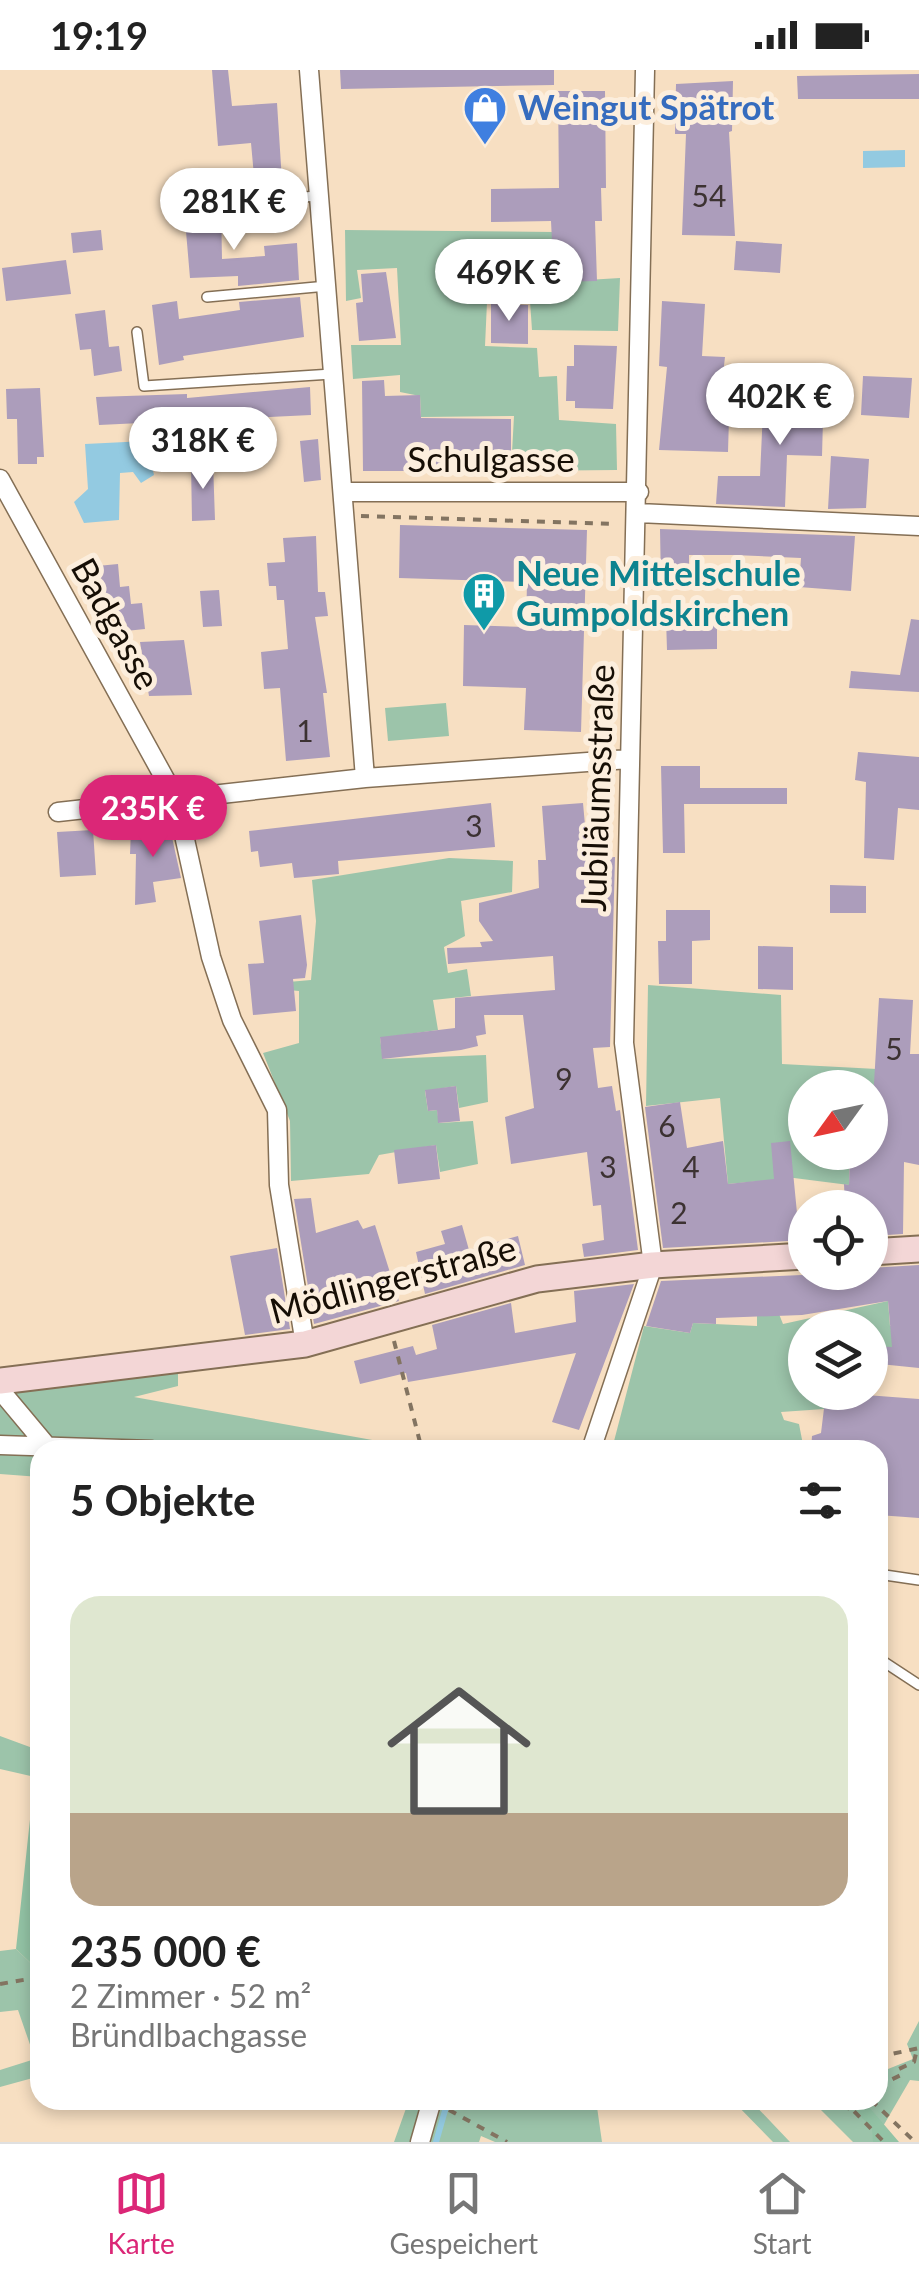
<!DOCTYPE html>
<html lang="de">
<meta charset="utf-8">
<style>
:root{--surface:#fff;--page:#f2f2f2;--text:#222;--muted:#767676;--line:#e0e0e0;--accent:#db2777}
body{margin:0;font-family:Lato,sans-serif;background:var(--page);color:var(--text);height:100vh;display:flex;flex-direction:column;font-size:38px;white-space:nowrap}
*{box-sizing:border-box;margin:0}
p{font-size:32px;color:var(--muted)}
.icon{flex:none;width:55px;height:55px;fill:none;stroke:currentColor;stroke-width:2;stroke-linecap:round;stroke-linejoin:round}
.map{position:relative;flex:1;overflow:hidden}
.panel{position:absolute;left:30px;top:1370px;width:858px;height:670px;display:flex;flex-direction:column;background:var(--surface);border-radius:30px;box-shadow:0 5px 15px #0003}
.panel>*{flex:none}
.needle{width:65px;rotate:237deg}
.controls{position:absolute;left:788px;top:1000px;display:grid;gap:20px}
.controls a{display:grid;place-items:center;width:100px;height:100px;border-radius:50%;background:var(--surface);box-shadow:0 5px 15px #0003;font-size:50px}
.price{position:absolute;translate:-50% -85px;padding:0 22px;border-radius:35px;background:#fff;color:#222;font-size:32px;line-height:65px;filter:drop-shadow(0 2px 5px #0008)}
.price::after{content:'';position:absolute;left:50%;top:60px;width:30px;height:22px;margin-left:-15px;background:inherit;clip-path:polygon(0 0,100% 0,50% 100%)}
.price.on{background:var(--accent);color:#fff}
ul{padding:0;list-style:none}
li{display:grid;align-content:center;gap:20px;height:530px;padding:0 40px}
li+li{border-top:2px solid var(--line)}
li span{display:grid;place-items:center;height:310px;border-radius:30px;color:#555}
li>.icon{margin-inline-start:auto}
span .icon{width:180px;height:180px;fill:#fffc;stroke-width:1}
li b{font-size:42px}
h2{display:flex;justify-content:space-between;align-items:center;height:120px;padding:0 40px;font-size:42px}
.status{display:flex;justify-content:space-between;align-items:center;height:70px;padding:0 50px;background:var(--surface);direction:ltr}
.status svg{height:28px;fill:currentColor}
.tab-bar{display:flex;justify-content:space-around;align-items:center;height:140px;border-top:2px solid var(--line);background:var(--surface);font-size:28px;color:var(--muted)}
.tab-bar a{display:grid;justify-items:center;gap:5px}
.tab-bar .on{color:var(--accent)}
.map>svg:first-child{display:block}
.green{fill:#9cc4aa}
.forest{fill:#93c3a5}
.water{fill:#93cae1}
.lines{fill:none;stroke-linecap:round;stroke-linejoin:round}
.stream{stroke:#93cae1;stroke-width:6}
.building{fill:#ac9dbb}
.service-casing{stroke:#846f55;stroke-width:12}
.minor-casing{stroke:#846f55;stroke-width:21}
.secondary-casing{stroke:#846f55;stroke-width:29}
.path{stroke:#837461;stroke-width:4;stroke-dasharray:8 8;stroke-linecap:butt}
.service{stroke:#fff;stroke-width:9}
.minor{stroke:#fff;stroke-width:18}
.secondary{stroke:#f3d6d6;stroke-width:25}
.labels{text-anchor:middle;stroke-width:10;stroke-linejoin:round;paint-order:stroke}
.number-label{font-size:30px;fill:#3c3232}
.shop-label{font-size:35px;font-weight:bold;fill:#366cbe;stroke:#fceedd;text-anchor:start}
.street-label{font-size:35px;fill:#160e05;stroke:#fceedd}
.culture-label{font-size:35px;font-weight:bold;fill:#0d838f;stroke:#fceedd;text-anchor:start}
</style>
<div class="status"><b>19:19</b><svg viewBox="0 0 49 12"><path d="M0 12V9h3v3zM5 12V6h3v6zM10 12V3h3v9zM15 12V0h3v12zM26 1h20v11H26zM47 4h2v5h-2z"/></svg></div>
<div class="map">
<svg width="919" height="2072" viewBox="0 0 919 2072">
<rect width="100%" height="100%" fill="#f7dfc2"/>
<path class="green" d="M345,160L553,162L554,212L620,208L618,261L532,260L530,231L487,232L485,276L537,278L539,307L557,306L559,350L616,354L617,400L511,401L514,346L421,347L420,326L400,322V305L353,309L351,275H401L397,198L357,200L361,228L346,231Z
M446,633L449,666L388,671L385,638Z
M449,788L513,791L512,822L461,831L465,866L444,877L448,903L467,899L471,926L433,930L438,960L380,968L383,989L486,985L488,1032L459,1038L456,1016L425,1021L428,1041L437,1040L439,1053L473,1051L478,1094L440,1102L436,1075L379,1085L369,1104L291,1111L290,1051L263,983L299,973V921L288,920V912L311,910L316,851L312,810Z
M648,915L781,925L782,994L877,999L875,1024L870,1023V1018H805V1082L850,1083L849,1115L794,1108L728,1114L720,1028L646,1036Z
M888,1231L890,1256L905,1257L899,1278L870,1276V1258H805V1322L826,1323L824,1339L781,1342L784,1350L799,1354L804,1380H662L613,1375L644,1256L690,1263L693,1253L757,1256V1235L775,1234L783,1254Z
M178,1301V1316L134,1327L428,1380H40V1407L0,1404V1320Z
M0,1666L38,1680L35,1707L0,1699Z
M16,1879L40,1902V2006L0,2017V2000L35,1989L18,1940L0,1942V1881Z
M919,1951V2011L910,2010L882,2058L863,2030H878V2003L913,1989L907,1974Z
M409,2030H596L602,2072H495L481,2066L479,2072H394Z
M732,2030H750L790,2072H773Z
M811,2030H846L873,2059V2072H853Z"/>
<path class="forest" d="M40,1657V1902L16,1879Z
M846,2030H863L899,2072H873L872,2059Z"/>
<path class="water" d="M905,80V97L863,98V81Z
M146,371L154,405L141,413L133,402L120,403L119,450L84,453L74,432L88,419L85,374Z"/>
<g class="lines">
<path class="stream" d="M436,2072L448,2030"/>
</g>
<path class="building" d="M212,0H228L232,36L277,33L282,111L276,112L277,120L237,128L235,108L254,106L251,73L218,76Z
M340,0H554V15L341,19Z
M919,4V29H798L797,6Z
M733,11L732,61L729,62L735,166L682,165L686,64H675L676,14Z
M558,21H605L606,118H601L602,151H595L597,211L554,212L551,151L491,152V119L559,118Z
M221,136L222,189L265,186L264,176L297,173L299,210L238,216V206L190,208L184,138Z
M101,160L103,180L73,183L71,163Z
M736,171L782,174L780,203L734,200Z
M66,190L71,224L6,231L2,198Z
M386,202L396,268L359,271L356,233L363,232L361,204Z
M300,227L304,267L183,286L184,290L159,295L152,235L177,231L179,249L240,240L239,232Z
M662,231L705,234L702,286L725,287L722,313H730L728,382L659,380L667,297L659,296Z
M491,234L528,235V274L491,273Z
M105,240L109,277L119,276L122,301L94,306L91,279L80,280L75,244Z
M574,275L617,276L613,339L575,338V331H566L567,296H574Z
M863,306L912,308L909,348L861,345Z
M384,310L385,326L420,325L421,348L511,349V401H363L362,311Z
M784,312L824,313L822,386L787,385L785,437L716,434L718,406H760L763,340L782,341Z
M310,317L311,345L99,355L96,327L187,324V328Z
M40,318L44,387H37V394H18L17,349H7L6,319Z
M318,369L321,410L304,412L300,371Z
M831,386L869,389L866,438L828,439Z
M213,392L215,450L192,451L191,393Z
M400,455L587,460L581,662L524,660L526,618L463,616L464,555L526,557L527,512L399,508Z
M660,459L855,466L851,521L799,517L801,488L734,485H689V514H661Z
M316,466L318,522H325L328,546L315,547L327,623H323L330,687L286,691L280,618L264,619L261,582L288,579L284,530H277L276,516H269L267,493L285,492L283,468Z
M118,494L120,517L129,516L131,534L142,533L145,559L116,562L112,531L105,532L103,519L89,520L87,497Z
M219,520L222,556L203,557L200,521Z
M666,548H717V579L667,580Z
M911,549L919,550V622L849,618L851,601L900,605Z
M184,570L192,625L149,626L140,572Z
M858,682L919,687V740L898,738L894,790L864,788L866,712L855,710Z
M661,696H700V718H787V734H684L685,783H663Z
M491,733L495,777L338,791L339,804L294,808L292,793L260,797L258,781L251,782L249,761Z
M583,733L588,788L615,787L610,977L593,978L598,1018L612,1016L616,1041L620,1040L638,1180L584,1187L582,1174L604,1170L601,1135L593,1136L587,1082L511,1094L505,1047L534,1038L523,945H484L486,964L476,966L478,976L461,980L382,989L380,967L455,958V928L555,920L553,886L448,894L447,878L482,877L480,872L493,871L479,851V833L539,818L538,790H546L542,736Z
M169,754L181,808L153,812L156,832L135,835L136,784H130L131,760Z
M93,760L96,805L60,807L57,762Z
M830,815L866,816V843H830Z
M666,840H710V870L692,871V914H659L658,871H666Z
M301,845L307,895L305,908L293,909L296,941L253,945L248,894L264,893L259,851Z
M758,876L793,877V920L758,919Z
M879,928L913,930L910,984H919V1095L904,1092L903,1164L870,1166V1138H845L844,1114L849,1115L850,1082H870Z
M456,1016L460,1051L438,1053L437,1040L428,1041L425,1020Z
M680,1032L687,1078L723,1071L728,1114L774,1109L771,1073L790,1071L797,1143H803L805,1170L663,1178L645,1037Z
M436,1075L440,1109L398,1114L394,1080Z
M311,1128L316,1163L358,1150L363,1159L375,1155L399,1231L314,1254L294,1129Z
M462,1155L469,1180L518,1166L525,1195L425,1224L416,1182L445,1174L441,1161Z
M277,1178L290,1259L245,1265L230,1186Z
M919,1195V1298L870,1293V1276L892,1277L888,1231L802,1245L716,1248V1254L693,1253L690,1263L646,1256L661,1211L870,1202V1198Z
M634,1214L579,1360L552,1352L576,1283L408,1312L406,1303L360,1314L354,1291L413,1276L416,1285L437,1279L432,1255L511,1233L515,1263L576,1252L574,1221Z
M826,1322L919,1329V1448L878,1445V1380H811L812,1366L821,1363Z"/>
<g class="lines">
<defs>
<path id="service" d="M253,130L319,126
M207,227L327,216
M137,262L144,316L332,304
M878,1504L919,1510
M878,1581V1588L919,1615"/>
<path id="minor" d="M309,0L365,708
M0,409L176,729L211,887L232,950L277,1040L279,1115L305,1274
M343,422H639
M638,443L919,456
M58,742L365,708L629,689
M0,1320L46,1375
M0,1375L152,1380
M591,1380L653,1195L624,973L645,0
M420,2072L432,2030"/>
<path id="secondary" d="M870,1182L919,1179
M0,1311L305,1274L537,1209L653,1195L805,1186"/>
</defs>
<use href="#service" class="service-casing"/>
<use href="#minor" class="minor-casing"/>
<use href="#secondary" class="secondary-casing"/>
<path class="path" d="M361,446L616,454
M394,1271L422,1380
M0,1914L40,1907
M878,1987L919,1978
M878,2016L901,2005L899,1999L914,1992L917,1979
M827,2030L850,2039
M843,2030L884,2072
M871,2030L915,2072
M449,2040L507,2072"/>
<use href="#service" class="service"/>
<use href="#minor" class="minor"/>
<use href="#secondary" class="secondary"/>
</g>
<defs>
<symbol id="shop-pin" viewBox="-11 -11 22 30"><path d="M0 17L-7.5 6A9.5 9.5 0 1 1 7.5 6Z" fill="#3f7fe0" stroke="#fceedd"/><path d="M-5-2.5h2.3a2.7 3.5 0 0 1 5.4 0H5L5.5 6h-11ZM-1.5-2.5h3a1.5 2.3 0 0 0-3 0Z" fill="#fff"/></symbol>
<symbol id="building-pin" viewBox="-11 -11 22 30"><path d="M0 17L-7.5 6A9.5 9.5 0 1 1 7.5 6Z" fill="#0f9aa8" stroke="#fceedd"/><path d="M-4-6H4V6H1V3H-1V6H-4ZM-2.5-4.3h1.7v1.8h-1.7ZM.8-4.3h1.7v1.8H.8ZM-2.5-1h1.7V.8h-1.7ZM.8-1h1.7V.8H.8Z" fill="#fff"/></symbol>
</defs>
<g fill-rule="evenodd">
<use href="#shop-pin" x="460" y="13" width="50" height="68"/>
<use href="#building-pin" x="459" y="499" width="50" height="68"/>
</g>
<g class="labels">
<g class="number-label">
<text x="709" y="137">54</text>
<text x="305" y="672">1</text>
<text x="474" y="767">3</text>
<text x="894" y="990">5</text>
<text x="564" y="1020">9</text>
<text x="667" y="1067">6</text>
<text x="608" y="1108">3</text>
<text x="691" y="1108">4</text>
<text x="679" y="1154">2</text>
</g>
<g class="shop-label">
<text x="518" y="50">Weingut Spätrot</text>
</g>
<g class="street-label">
<text x="491" y="402">Schulgasse</text>
<text transform="translate(115 554) rotate(61)" y="12">Badgasse</text>
<text transform="translate(598 718) rotate(-88)" y="12">Jubiläumsstraße</text>
<text transform="translate(393 1210) rotate(-15)" y="12">Mödlingerstraße</text>
</g>
<g class="culture-label">
<text x="516" y="516">Neue Mittelschule<tspan x="516" dy="40">Gumpoldskirchen</tspan></text>
</g>
</g>
</svg>
<div class="controls">
<a><svg class="needle" viewBox="-14 -14 28 28"><path d="M0-13l5 13h-10z" fill="#e53935"/><path d="M0 13l5-13h-10z" fill="#767676"/></svg></a>
<a><svg class="icon" aria-label="locate" viewBox="0 0 24 24"><circle cx="12" cy="12" r="6"/><path d="M12 2v4M12 18v4M2 12h4M18 12h4"/></svg></a>
<a><svg class="icon" aria-label="layers" viewBox="0 0 24 24"><path d="M12 4l9 5-9 5-9-5zM3 14l9 5 9-5"/></svg></a>
</div>
<b class="price" style="left:234px;top:183px">281K €</b>
<b class="price" style="left:509px;top:254px">469K €</b>
<b class="price" style="left:780px;top:378px">402K €</b>
<b class="price" style="left:203px;top:422px">318K €</b>
<b class="price on" style="left:153px;top:790px">235K €</b>
<section class="panel">
<h2>5 Objekte<svg class="icon" aria-label="filters" viewBox="0 0 24 24"><path d="M4 7h16M4 17h16"/><circle cx="9" cy="7" r="2"/><circle cx="15" cy="17" r="2"/></svg></h2>
<ul>
<li><span style="background:linear-gradient(#dfe7d0 70%,#b9a48a 0)"><svg class="icon" aria-label="home" viewBox="0 0 24 24"><path d="M3 11l9-7 9 7M6 9v11h12V9"/></svg></span><div><b>235 000 €</b><p>2 Zimmer · 52 m²</p><p>Bründlbachgasse</p></div></li>
</ul>
</section>
</div>
<nav class="tab-bar">
<a class="on"><svg class="icon" aria-label="map" viewBox="0 0 24 24"><path d="M3 6l6-2 6 2 6-2v14l-6 2-6-2-6 2zM9 4v14M15 6v14"/></svg>Karte</a>
<a><svg class="icon" aria-label="saved" viewBox="0 0 24 24"><path d="M7 4h10v16l-5-4-5 4z"/></svg>Gespeichert</a>
<a><svg class="icon" aria-label="home" viewBox="0 0 24 24"><path d="M3 11l9-7 9 7M6 9v11h12V9"/></svg>Start</a>
</nav>
